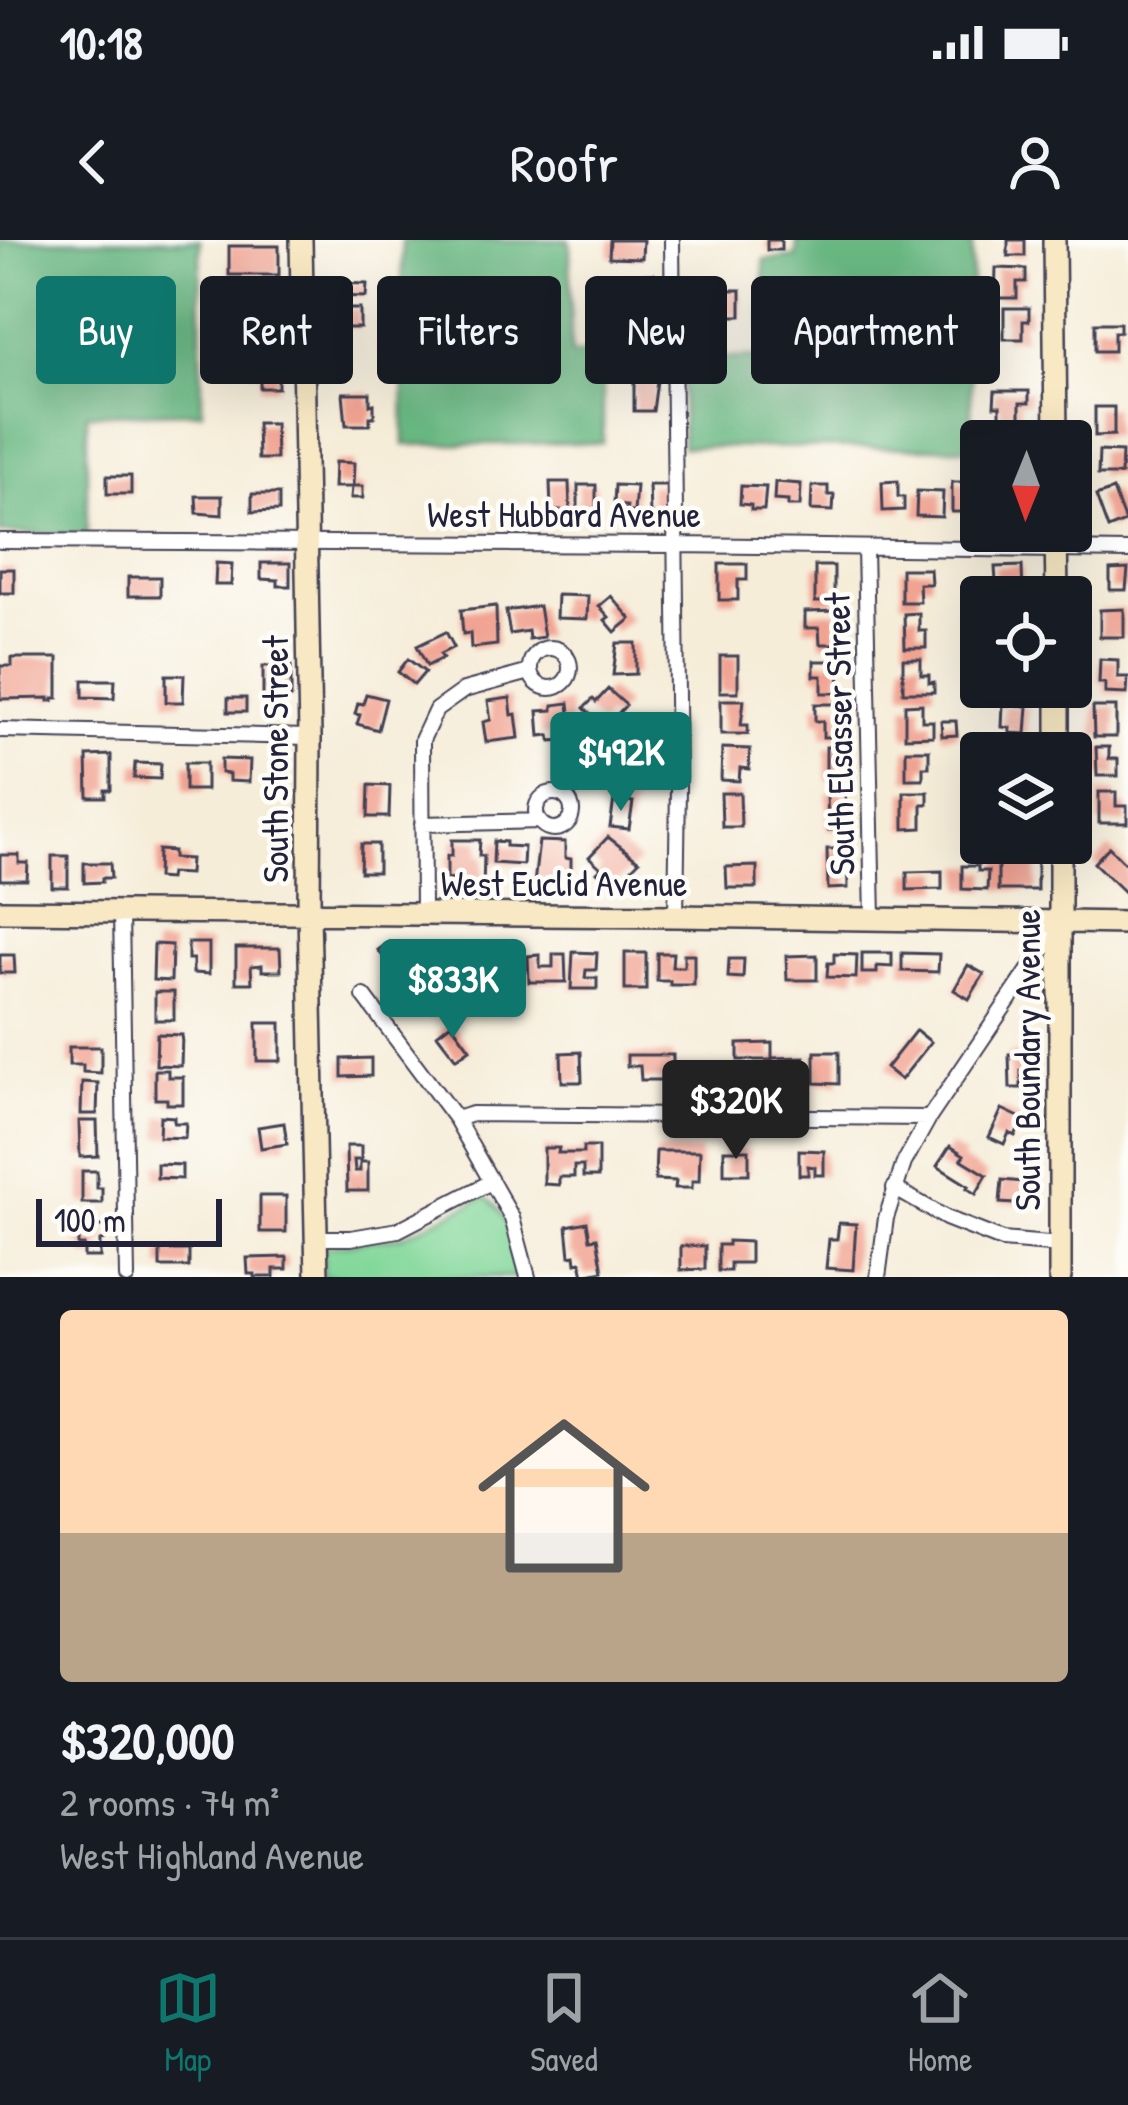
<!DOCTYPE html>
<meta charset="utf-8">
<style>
:root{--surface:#171b24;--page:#242831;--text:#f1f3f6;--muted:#9ea1a6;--line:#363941;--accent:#0f766e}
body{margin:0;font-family:"Patrick Hand",sans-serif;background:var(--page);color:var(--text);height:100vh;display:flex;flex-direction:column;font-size:45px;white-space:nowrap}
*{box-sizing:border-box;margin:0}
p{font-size:39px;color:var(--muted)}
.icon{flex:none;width:66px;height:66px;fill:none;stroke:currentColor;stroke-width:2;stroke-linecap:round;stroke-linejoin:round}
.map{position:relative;height:1037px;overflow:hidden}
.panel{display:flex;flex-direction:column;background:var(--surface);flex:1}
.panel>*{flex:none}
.hud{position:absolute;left:36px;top:36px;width:1056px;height:108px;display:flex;gap:24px}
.needle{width:78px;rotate:181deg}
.buttons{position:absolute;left:960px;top:180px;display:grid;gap:24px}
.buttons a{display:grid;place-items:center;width:132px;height:132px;border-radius:12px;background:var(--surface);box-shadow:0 12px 48px #0002;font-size:60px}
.scale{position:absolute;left:36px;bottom:30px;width:186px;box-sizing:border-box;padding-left:12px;border:6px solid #22223b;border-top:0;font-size:33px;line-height:42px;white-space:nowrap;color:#22223b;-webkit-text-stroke:9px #fdfcf7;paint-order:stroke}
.price{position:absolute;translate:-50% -102px;padding:0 27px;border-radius:12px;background:var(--accent);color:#fff;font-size:39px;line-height:78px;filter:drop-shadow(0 3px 6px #0008)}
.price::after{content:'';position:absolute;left:50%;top:72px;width:36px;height:27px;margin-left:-18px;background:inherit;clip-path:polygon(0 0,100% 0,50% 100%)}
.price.active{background:#222;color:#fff}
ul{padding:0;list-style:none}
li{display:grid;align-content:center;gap:24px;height:636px;padding:0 60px}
li span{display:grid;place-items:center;height:372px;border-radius:12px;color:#555}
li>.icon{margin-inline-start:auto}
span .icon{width:216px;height:216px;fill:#fffc;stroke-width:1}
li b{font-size:51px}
.chip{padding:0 42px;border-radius:12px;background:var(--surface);box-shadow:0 12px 48px #0002;font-size:42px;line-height:108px}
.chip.active{background:var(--accent);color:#fff}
.status{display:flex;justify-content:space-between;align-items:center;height:84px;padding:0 60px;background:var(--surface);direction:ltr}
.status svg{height:33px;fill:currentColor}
header{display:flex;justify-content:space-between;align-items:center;height:156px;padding:0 60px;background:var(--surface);font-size:54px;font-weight:600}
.tab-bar{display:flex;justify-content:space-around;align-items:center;height:168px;border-top:3px solid var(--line);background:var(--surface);font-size:33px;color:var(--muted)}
.tab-bar a{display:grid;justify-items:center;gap:6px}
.tab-bar .active{color:var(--accent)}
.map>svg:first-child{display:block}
.green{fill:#82d79a;stroke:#527c6a;stroke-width:3}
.forest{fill:#69b882;stroke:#466d5e;stroke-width:3}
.building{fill:#f1a392}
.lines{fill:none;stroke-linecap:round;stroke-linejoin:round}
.street-casing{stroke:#424053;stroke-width:18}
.secondary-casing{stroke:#424053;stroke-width:26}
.street{stroke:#fff;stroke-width:14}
.secondary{stroke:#f8e8c3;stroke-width:21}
.labels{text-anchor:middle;stroke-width:9;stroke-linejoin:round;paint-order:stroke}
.street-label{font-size:36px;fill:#22223b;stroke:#fdfcf7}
</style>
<div class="status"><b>10:18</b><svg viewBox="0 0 49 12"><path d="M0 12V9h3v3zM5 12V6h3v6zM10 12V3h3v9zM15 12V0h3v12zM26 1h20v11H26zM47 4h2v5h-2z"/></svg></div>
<header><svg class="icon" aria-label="back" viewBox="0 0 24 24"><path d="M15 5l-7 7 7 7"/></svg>Roofr<svg class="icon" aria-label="person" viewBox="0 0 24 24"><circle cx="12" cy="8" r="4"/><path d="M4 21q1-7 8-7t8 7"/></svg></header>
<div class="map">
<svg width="1128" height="1037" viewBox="0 0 1128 1037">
<rect width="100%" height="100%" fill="#fdfcf7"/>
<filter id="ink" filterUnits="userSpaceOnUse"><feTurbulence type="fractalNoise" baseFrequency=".00833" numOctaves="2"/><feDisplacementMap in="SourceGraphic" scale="24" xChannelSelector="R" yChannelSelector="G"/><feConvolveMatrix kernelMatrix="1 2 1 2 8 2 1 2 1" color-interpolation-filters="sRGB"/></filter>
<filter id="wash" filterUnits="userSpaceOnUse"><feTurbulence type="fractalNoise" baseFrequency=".004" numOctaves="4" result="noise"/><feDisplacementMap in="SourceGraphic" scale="48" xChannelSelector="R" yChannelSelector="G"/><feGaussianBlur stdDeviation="2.7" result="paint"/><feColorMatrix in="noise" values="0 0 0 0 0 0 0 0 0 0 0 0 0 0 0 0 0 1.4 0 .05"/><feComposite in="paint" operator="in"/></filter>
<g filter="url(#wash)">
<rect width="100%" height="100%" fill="#f6edd9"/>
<path class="green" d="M485,957C512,973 514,1009 522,1037H323V1007L402,996Z"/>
<path class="forest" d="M0,0H200L202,172L87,174V294L0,293Z
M402,0H570L571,114H603V203L404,205Z
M797,0H972L971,208L682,207L683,119L762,117L764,20L796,17Z"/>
<g id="blocks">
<path class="building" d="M610,0H643L642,18L609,17Z
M767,0H781V10H767Z
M1008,0H1025V16H1008Z
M229,6H279V35H229Z
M996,28L1026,29V42H1017V58H995Z
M654,34V64H627V35Z
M332,43L367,44L366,57L332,56Z
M721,50H741V76H711V62L721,61Z
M1004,68H1029V81H1023V99H1004Z
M333,69H360V88H333Z
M1095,83H1120V92H1114V111H1095Z
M249,115H278V148H260V132H249Z
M634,141H657L653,171H634Z
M995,151H1029V163H1020V184H1000V166H994Z
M343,153H370V165L374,164V177H370V185H346Z
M1095,167H1114V195L1095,196Z
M257,183H275L276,219H258Z
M1099,211L1122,212L1121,235H1098Z
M335,222L354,223L353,246H363V258H351L352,247H334Z
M107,236H131V254H107Z
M898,241V257H904V270L883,271L882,242Z
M550,242H569L570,271H551Z
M775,242L801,244L800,266H788V261L774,260Z
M952,242H971L975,272H952Z
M578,245H596V272H578Z
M615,245L636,246L634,272H626L627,266L614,265Z
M649,245H668L669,274H650Z
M741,246L766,247L764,270H751V265L740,264Z
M812,246H828V255H834L833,271L811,270Z
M1113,250L1125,282L1108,289L1096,256Z
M917,251L943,252L942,277L916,276Z
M252,254H279V271L252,272Z
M196,256H222V275L197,273Z
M216,323L232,324L231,345H215Z
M261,323H290V346H278V340L261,339Z
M719,324H747V340H738V360H719Z
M815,326H834V362H815Z
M1022,326L1023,357H1005V342H996L995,327Z
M0,329H14V353H0Z
M901,329H930L931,344H919L920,362H901Z
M1128,329L1126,350H1110V330Z
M128,337H160V356H128Z
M557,355L588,356L587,379L556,378Z
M611,356L631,379L615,392L605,380L609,377L599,366Z
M496,366L497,405L471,408L470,393L463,394L461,370Z
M539,366L544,397L529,399L528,391L510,394L506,371Z
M1124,369V397H1100V370Z
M837,371L838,404H820L819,388H805V372Z
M919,373V391H926V408H905L904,374Z
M446,392L454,407L440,414L443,418L427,426L417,406Z
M617,403H636V434L613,435Z
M720,416H738V452H720Z
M12,418H58V458H53V461H49V458L0,459V426H12Z
M408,419L425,432L414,445L398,432Z
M903,419H921V435H929V443L934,442V452H903Z
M1100,419L1118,420V437H1128L1127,454L1105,453V443H1099Z
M814,421H839L840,453H822V436H814Z
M263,426H291V458H263Z
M166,435H184L183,462H166Z
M83,440H115L114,458L83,457Z
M608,449L626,465L612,480L607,476L600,484L584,468L593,459L596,462Z
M366,454L386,459L378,490L357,484L360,475L355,474L358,463L363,464Z
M228,458H246V472H228Z
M510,458L512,475L516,474L519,498L486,502L483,482L491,480L488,461Z
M721,460H744L741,485H748V494H721Z
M569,463L571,484H563L564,500L551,501L550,495L540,496L538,471L553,470V465Z
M815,464H841L842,497H823V481H815Z
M922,464V481H933V496L905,497V465Z
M1003,465L1028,466L1026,494L1010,493V488L1002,487Z
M1093,467H1116V497H1094Z
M941,481H956L957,495L942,496Z
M646,503L652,534L617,540L613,520L625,518L624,507Z
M826,507H844V540H826Z
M1096,507H1109V519H1118V536H1097Z
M722,508L750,509L749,529L740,528L739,541L721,540Z
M906,510H929V527H923V539H906Z
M111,515V550H105V557H88L87,516Z
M221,519L250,520L249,542L229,541V534L221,533Z
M135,523L161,524L160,539L134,538Z
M185,523H206V550H185Z
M369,545L390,546L389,577H368Z
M904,552H928V564H922V588L904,589Z
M1099,552H1116V566H1127V583H1099Z
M721,553H740L741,587H722Z
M827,553H845L846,589L828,590Z
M614,559L633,562L629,589L610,587Z
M608,597L639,621L613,647L597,632L601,628L589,617Z
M452,600H480L479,616H484L483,649L464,648V645H454V640L447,639V616H452Z
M494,601L506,602V606L524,607L523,625L493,623Z
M539,601L565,602V618L571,619V641H563V645L534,644Z
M361,604H378V632H360Z
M1109,607L1128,626V648L1124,652L1094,623Z
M1021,608H1037V650H998V620H1022Z
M827,609H847L848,648L828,649Z
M158,610L173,611V618L190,619L189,634L170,633L169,639L157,638Z
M0,615H19V623H28L27,640H0Z
M52,616H68V647H52Z
M84,623H110L111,638H102V642L84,643Z
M757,626V648H727L726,627Z
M962,626H978V631H988L987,650L962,649Z
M942,631V649L907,650V632Z
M389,702L396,711L399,709L423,742L410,752L378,710Z
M188,703H209V734L193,733V719H188Z
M154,704L172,705L171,741L153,740Z
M236,708H280L281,731H262V725L251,726L252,743H236Z
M573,712L597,713L596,730H586L585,738H597V749H571Z
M470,713H490L491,736H471Z
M625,713H646V750H625Z
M657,713H673L672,727H684V714H694V745H670V741H657Z
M862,713H892V727L877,726V733H862Z
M902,713L939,714L938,732L902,731Z
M553,714H565L566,742H529L528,716L540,715V727H553Z
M834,714L857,715L856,738L827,737L828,723H834Z
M0,715H14L15,733H0Z
M817,715V740H787L786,716Z
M729,719H744L743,738L728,737Z
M968,725L984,734L969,759L954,750Z
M155,752H174V780H155Z
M257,783H281V821H257Z
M451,783L470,809L456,819L437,794Z
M916,790L931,802L901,840L886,828Z
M157,794L182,795L181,826L156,825Z
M772,803V818L804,817V841H772V820H738V804Z
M69,807H101V833L83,832V825H69Z
M581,812L582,842H562L561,813Z
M815,812H839V844L815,843Z
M1009,814H1033V831H1021V848H1010Z
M627,815H673V840H641L640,826H627Z
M371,818V836L342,837V819Z
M155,830H168V837H183V864H167V859H155Z
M82,842L98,843L97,874H81Z
M1002,869L1023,879L1015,896L1009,893L1004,904L989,897Z
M160,876L174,877V883H186L185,898L159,897Z
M79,881H97L98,916L80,917Z
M284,883L287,904L261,908L258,887Z
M346,906H361V920H354L355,931H360V922H368V951H347Z
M950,906L964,915L961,919L987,935L976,954L967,948L969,946L937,926Z
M583,907H598V937H583V926H574V937H559V945L544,944V908H559L558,913H583Z
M724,910H749V934H724Z
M799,910L824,911V935H815V927L808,926V935H799Z
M656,911H700L699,941H692V948H675L676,941L655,940Z
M157,924L182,925V939L157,938Z
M82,931H97V948H102V963H82Z
M1002,940L1034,943L1032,965L1000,963Z
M260,956H286V992H260Z
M587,982L590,999L597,998L603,1031L584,1035L581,1022L576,1023L575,1015L570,1016L567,986Z
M839,983L856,984L853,1030L826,1028L829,999H837Z
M85,986H105V1000L100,1001V1017H84V1005H78V996H85Z
M728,1001L750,1002V1023H730V1031H718V1005H728Z
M681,1006H705V1029L681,1030Z
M160,1010H189V1027H160Z
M287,1017V1029H274V1037H255V1034H248L247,1018Z"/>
</g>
</g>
<g filter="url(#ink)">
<use href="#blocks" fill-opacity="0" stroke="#424053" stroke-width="3"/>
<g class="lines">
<defs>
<path id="street" d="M672,0L678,548L676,676
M0,301L676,305L1128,311
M865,308L873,679
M530 428a20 20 0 1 1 40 0a20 20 0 1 1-40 0Z
M0,490L310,497
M536 571a18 18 0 1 1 36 0a18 18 0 1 1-36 0Z
M422,584L539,581
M121,671L127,1037
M423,675L422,500L436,470L464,450L530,432
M364,756L456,879L512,978L528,1037
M456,879L472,874L929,878
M894,948L946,978L1002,1000L1060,1005
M316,998H351L398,990L491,942
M878,1037L886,978L904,923L929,878L1060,684"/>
<path id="secondary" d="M301,0L310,497L309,672L317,1037
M1054,0L1056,201
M1056,291L1057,357
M1058,447V513
M1060,603V1037
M0,671L676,676L1128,683"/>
</defs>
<use href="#street" class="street-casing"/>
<use href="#secondary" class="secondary-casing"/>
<use href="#street" class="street"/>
<use href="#secondary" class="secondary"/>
</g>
</g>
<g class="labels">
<g class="street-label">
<text x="564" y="287">West Hubbard Avenue</text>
<text transform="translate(839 494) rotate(-91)" y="13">South Elsasser Street</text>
<text transform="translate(275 519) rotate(-90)" y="13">South Stone Street</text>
<text x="564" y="656">West Euclid Avenue</text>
<text transform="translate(1027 820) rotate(-90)" y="13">South Boundary Avenue</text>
</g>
</g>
</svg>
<div class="buttons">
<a><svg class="needle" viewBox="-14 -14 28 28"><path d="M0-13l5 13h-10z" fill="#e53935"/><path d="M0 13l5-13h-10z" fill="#9ea1a6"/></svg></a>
<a><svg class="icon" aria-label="locate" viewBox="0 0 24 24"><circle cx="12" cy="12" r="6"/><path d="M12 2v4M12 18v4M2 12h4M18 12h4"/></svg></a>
<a><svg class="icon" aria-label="layers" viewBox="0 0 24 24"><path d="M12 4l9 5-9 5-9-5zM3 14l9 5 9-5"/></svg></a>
</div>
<div class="scale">100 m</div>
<b class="price" style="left:621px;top:574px">$492K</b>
<b class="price" style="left:453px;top:801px">$833K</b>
<b class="price active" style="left:736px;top:922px">$320K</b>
<div class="hud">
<a class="chip active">Buy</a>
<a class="chip">Rent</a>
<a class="chip">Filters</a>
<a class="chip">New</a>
<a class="chip">Apartment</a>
</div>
</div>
<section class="panel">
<ul>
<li><span style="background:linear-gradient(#ffd9b3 60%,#b9a48a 0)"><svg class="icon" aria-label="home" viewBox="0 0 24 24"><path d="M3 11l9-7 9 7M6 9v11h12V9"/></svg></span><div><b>$320,000</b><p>2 rooms · 74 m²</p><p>West Highland Avenue</p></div></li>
</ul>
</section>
<nav class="tab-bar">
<a class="active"><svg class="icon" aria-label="map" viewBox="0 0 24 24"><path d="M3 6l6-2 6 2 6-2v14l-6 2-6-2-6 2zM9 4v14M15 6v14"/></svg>Map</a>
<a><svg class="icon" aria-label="saved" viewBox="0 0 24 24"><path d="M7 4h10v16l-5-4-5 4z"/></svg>Saved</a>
<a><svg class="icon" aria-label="home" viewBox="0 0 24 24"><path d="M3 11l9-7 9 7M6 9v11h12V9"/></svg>Home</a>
</nav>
